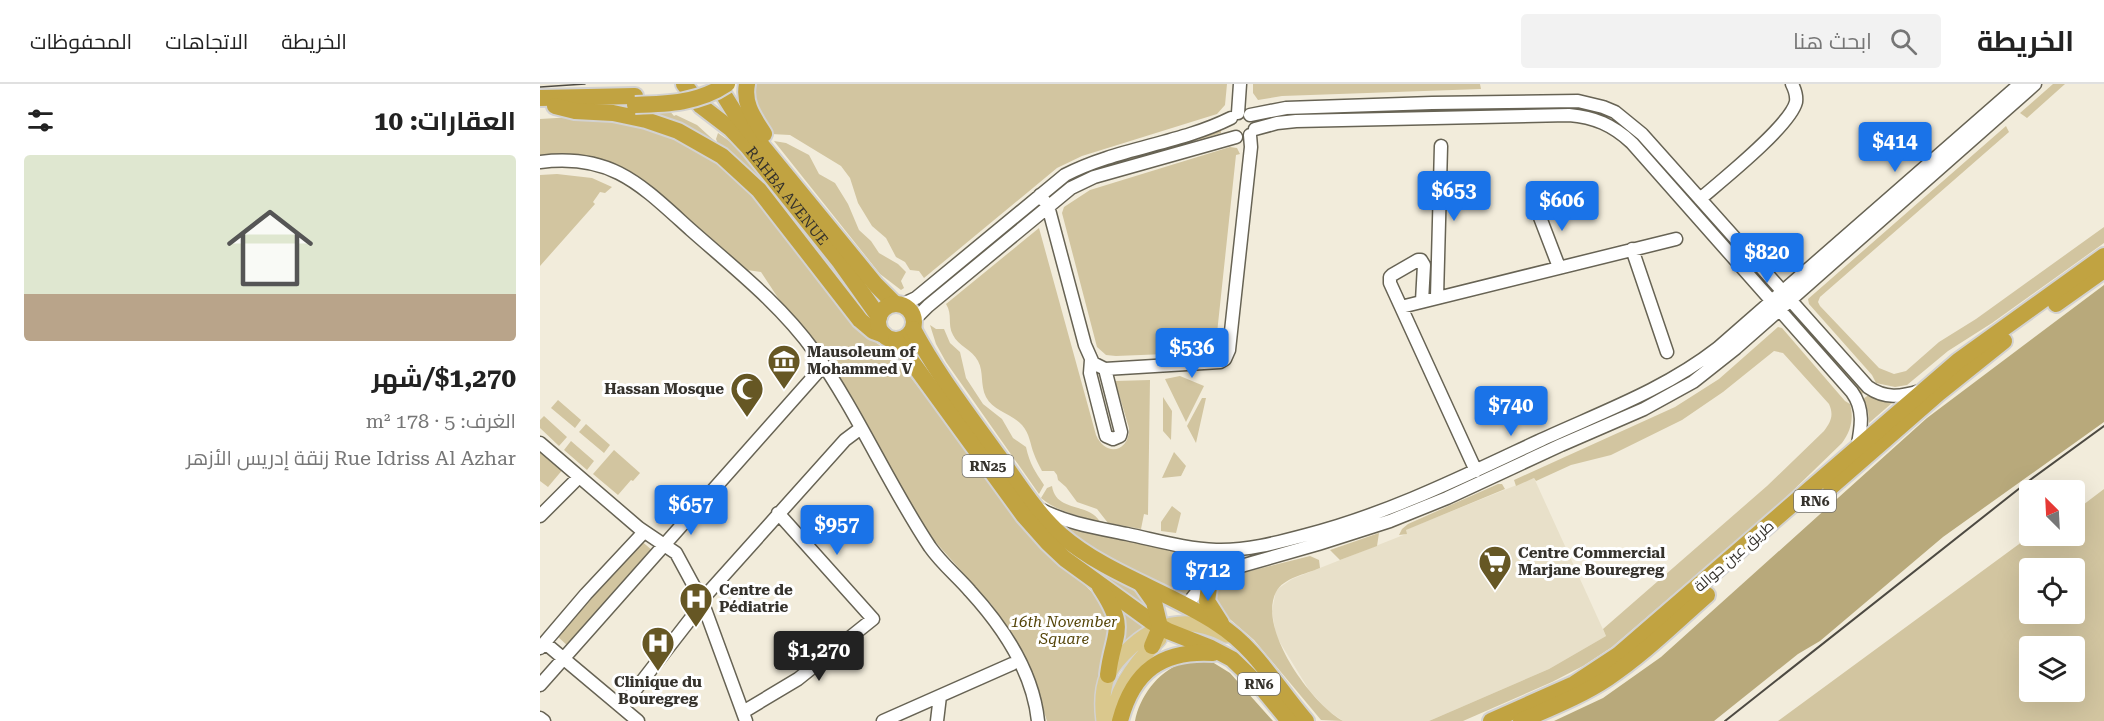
<!DOCTYPE html>
<html lang="ar">
<meta charset="utf-8">
<style>
:root{--surface:#fff;--page:#f2f2f2;--text:#222;--muted:#767676;--line:#e0e0e0;--accent:#1a73e8}
body{margin:0;font-family:"Roboto Serif",Cairo,serif;background:var(--page);color:var(--text);direction:rtl;height:100vh;display:flex;flex-direction:column;font-size:22px;white-space:nowrap}
*{box-sizing:border-box;margin:0}
p{font-size:20px;color:var(--muted)}
.icon{flex:none;width:33px;height:33px;fill:none;stroke:currentColor;stroke-width:2;stroke-linecap:round;stroke-linejoin:round}
.map{position:relative;flex:1;overflow:hidden;direction:ltr}
.sheet{display:flex;flex-direction:column;background:var(--surface);width:540px}
.sheet>*{flex:none}
.needle{width:39px;rotate:336deg}
.buttons{position:absolute;left:1479px;top:396px;display:grid;gap:12px}
.buttons a{display:grid;place-items:center;width:66px;height:66px;border-radius:6px;background:var(--surface);box-shadow:0 6px 24px #0002;font-size:30px}
.price{position:absolute;translate:-50% -51px;padding:0 14px;border-radius:6px;background:var(--accent);color:#fff;font-size:20px;line-height:39px;filter:drop-shadow(0 2px 3px #0008)}
.price::after{content:'';position:absolute;left:50%;top:36px;width:18px;height:14px;margin-left:-9px;background:inherit;clip-path:polygon(0 0,100% 0,50% 100%)}
.price.active{background:#222;color:#fff}
ul{padding:0;list-style:none}
li{display:grid;align-content:center;gap:12px;height:318px;padding:0 24px}
li span{display:grid;place-items:center;height:186px;border-radius:6px;color:#555}
li>.icon{margin-inline-start:auto}
span .icon{width:108px;height:108px;fill:#fffc;stroke-width:1}
li b{font-size:26px}
h2{display:flex;justify-content:space-between;align-items:center;height:72px;padding:0 24px;font-size:26px}
header{display:flex;align-items:center;gap:36px;box-sizing:border-box;height:84px;padding:0 30px;background:var(--surface);border-bottom:2px solid var(--line)}
header strong{font-size:28px}
nav{display:flex;gap:33px;margin-inline-start:auto;font-size:21px}
.search{width:420px;height:54px;background:var(--page);display:flex;align-items:center;gap:15px;box-sizing:border-box;padding:0 21px;border-radius:6px;color:var(--muted);font-size:22px}
main{display:flex;flex:1;min-height:0}
.map>svg:first-child{display:block}
.built{fill:#e8e0c9}
.green{fill:#d2c5a0;fill-rule:evenodd}
.forest{fill:#b8a97b}
.lines{fill:none;stroke-linecap:round;stroke-linejoin:round}
.minor-casing{stroke:#676354;stroke-width:15}
.major-casing{stroke:#d3d2d1;stroke-width:18}
.highway-casing{stroke:#d3d2d1;stroke-width:20}
.minor{stroke:#fff;stroke-width:12}
.major{stroke:#dac88d;stroke-width:15}
.highway{stroke:#c1a341;stroke-width:16}
.tram{stroke:#4d4a42;stroke-width:1.5}
.rail{stroke:#4d4a42;stroke-width:2}
.highway-bridge-casing{stroke:#d3d2d1;stroke-width:20;stroke-linecap:butt}
.highway-bridge{stroke:#c1a341;stroke-width:16}
.labels{text-anchor:middle;stroke-width:6;stroke-linejoin:round;paint-order:stroke}
.shield{fill:#fff;stroke:#72706b;stroke-width:1.5}
.shield-label{font-size:14px;font-weight:bold;fill:#35322c}
.street-label{font-size:15px;fill:#35322c;stroke:#fff}
.poi-label{font-size:15px;font-weight:bold;fill:#35322c;stroke:#fff;text-anchor:start}
.park-label{font-size:15px;font-style:italic;fill:#544408;stroke:#fff}
</style>
<header>
<strong>الخريطة</strong>
<div class="search"><svg class="icon" aria-label="search" viewBox="0 0 24 24"><circle cx="10" cy="10" r="6"/><path d="M15 15l6 6"/></svg>ابحث هنا</div>
<nav><a>الخريطة</a><a>الاتجاهات</a><a>المحفوظات</a></nav>
</header>
<main>
<div class="map">
<svg width="1564" height="637" viewBox="0 0 1564 637">
<rect width="100%" height="100%" fill="#f2ecdb"/>
<path class="built" d="M994,394L1066,552L1009,585L889,637H803L787,626L769,606L736,552L732,527L736,506L752,495L866,450L865,446Z"/>
<path class="green" d="M214,0H687L685,21L677,30L542,72L517,84L384,194L379,187L370,186L365,178L356,173L346,154L332,142L318,119L310,94L301,82L250,51L231,50L212,13Z
M713,0H940L941,5L742,12L718,16L713,9Z
M1513,0H1525L1487,34L1480,29Z
M930,24L932,26L930,27L815,31L813,29Z
M128,25L134,32L136,31L157,41L178,60L176,55L178,49L199,64L306,198L305,200L290,185L221,101L95,26Z
M33,33L83,36L148,58L200,95L317,244L355,273L414,349L456,409L480,437L562,518L572,537L558,596L557,637H507L490,586L469,545L451,520L390,452L296,291L244,223L221,188L207,186L111,102L83,84L54,74L0,75V35Z
M1466,42L1469,48L1280,213L1278,218L1280,222L1339,284L1354,290L1366,287L1399,258L1436,235L1564,143V159L1452,239L1408,267L1367,301L1355,303L1336,299L1332,291L1269,220L1268,215Z
M678,46L681,47V49L547,90L527,100L514,110L512,109L525,97L546,86Z
M234,57L246,59L269,71L279,90L295,99L308,120L319,146L331,157L339,169L358,180L366,188L361,197L364,204L361,206L340,190Z
M690,63L697,64L700,70L696,71L675,268L576,272L566,271L557,263L522,129L524,123L550,106Z
M17,90L52,94L72,103L65,109L60,108L53,118L55,120L0,182V91Z
M491,126V129L393,211H390Z
M499,144L556,351C566,374 590,367 589,344L575,297L610,296L608,431L604,430L601,445L568,439L557,425L537,418L526,403L518,396L517,391L514,387H502C499,381 496,376 494,370C490,360 490,350 482,341C471,329 453,327 446,313C440,301 444,288 438,277C432,265 418,262 413,251C407,240 413,231 406,220Z
M1256,232L1257,233L1324,308L1322,310L1255,235Z
M390,241L396,245H404L410,259L420,268L426,294L443,320L462,335L473,354L486,363C490,381 495,387 504,401L499,410L406,278L396,260Z
M1238,243L1242,244L1305,317L1310,320C1314,334 1311,347 1302,359L1240,419L1072,563L1043,582L1012,598L923,637H889L1009,585L1066,552L1063,545L1227,402L1284,347C1291,338 1294,331 1289,320L1243,269L1234,267L1183,308L1142,336L1071,371L1031,381L996,397L994,394L976,402L974,396L1135,323L1179,295Z
M373,259L395,295L494,430L529,463L585,495L597,505L606,515L612,531C572,502 531,475 497,439L368,262Z
M1180,267L1157,289L1113,315L906,409L824,441L721,470H712L962,380L1112,312L1155,287Z
M640,292L664,302L646,338L625,295Z
M1330,310L1338,316L1352,319L1329,339L1328,327L1323,315Z
M623,313L632,327L631,356L623,347Z
M662,314H666L656,359L647,342Z
M18,316L41,336L35,344L11,324Z
M4,332L27,353L19,362L0,344V336Z
M46,340L70,361L64,369L39,348Z
M31,357L54,377L47,386L24,366Z
M0,363L24,384L8,403L0,397Z
M74,366L100,389L93,397L91,396L78,411L53,390Z
M634,368L646,382L641,392L622,394Z
M958,400H962L965,405L866,446L867,450L859,451L862,445L868,440Z
M512,402C516,429 549,418 560,438C540,432 517,428 501,414L507,404Z
M1564,405V637H1238L1490,452H1534L1535,427ZM1490,484H1534V530H1490ZM1490,562H1534V608H1490Z
M632,422L641,429L636,449L621,447V438Z
M529,444L680,475L682,478L658,497L645,513L546,460L528,447Z
M839,449L837,462L800,476L790,466Z
M99,455L113,467L29,563L16,551Z
M770,472L779,476L780,484C766,490 743,494 736,508C717,545 772,620 803,637L781,636L714,556L677,524L673,511L677,502L698,490Z
M578,523L611,541L577,573Z"/>
<path class="forest" d="M1564,201V338L1403,453L1280,557L1258,570L1174,637H1014L1063,614L1121,573L1387,334Z
M669,576L690,589L733,637H595C599,614 618,587 641,580C650,577 660,577 669,576Z"/>
<g class="lines">
<defs>
<path id="minor" d="M698,29L700,0
M710,31L746,24L892,19L1038,17L1063,23L1075,28L1102,50L1328,303C1345,315 1361,313 1380,307
M715,45L737,39L756,37L1029,31C1054,33 1073,41 1092,59L1312,308C1325,326 1321,344 1317,365
M0,78C72,69 101,101 151,146C194,184 240,220 274,267C318,329 348,400 390,463C402,480 417,492 430,507C463,543 493,588 498,637
M500,111L508,122L545,261L553,279L565,285L680,278L685,275L689,266L711,63L710,51
M1160,115C1181,97 1250,42 1256,18C1257,11 1255,6 1252,0
M996,123L1019,183
M1092,165L1127,268
M897,213L901,62
M882,217L884,181L881,176H878L852,191L850,193V199L936,387
M361,221L376,214L525,91C577,64 639,60 691,34
M861,223L1136,155
M374,236L388,222L531,104L554,93L696,53
M551,276L550,289L566,352L573,355L580,352L581,348L565,285
M0,359L99,444L136,469L162,517L206,637
M500,425C526,439 558,444 587,450C616,456 646,465 676,466C706,467 736,459 766,451C848,430 924,392 1001,356C1062,328 1124,306 1178,264L1480,0
M0,432L39,393
M646,522L660,504L687,486L778,460L850,437L907,414L1021,361L1104,325L1153,298L1196,264L1495,0
M5,559L98,637
M0,564L46,510L104,448
M0,601L283,282
M82,623L155,529L167,510L305,356L321,344
M203,628L258,595L333,535L238,429
M0,634L4,637
M343,637L472,580
M397,637L400,612"/>
<path id="major" d="M564,637C562,622 562,605 568,591C573,580 583,570 592,562C621,536 652,533 687,551
M574,637C573,606 598,576 619,555"/>
<g id="highway">
<path id="s1" d="M144,0L161,22L191,45L208,63L300,178L339,233"/>
<path d="M177,0L195,29L336,201L355,220"/>
<path d="M207,0C203,20 214,34 224,50"/>
<path d="M0,14L95,12"/>
<path d="M15,22L35,27L73,29L106,36L138,47L182,72L219,106L320,236L333,247L344,251"/>
<path d="M1516,220L1564,186"/>
<circle cx="356" cy="238" r="18"/>
<path d="M373,245C397,290 429,331 459,373C478,399 496,429 521,451C566,490 628,507 678,540C716,564 737,604 766,637"/>
<path d="M356,256L484,432L508,459L525,475L612,538L628,547L671,564L692,575L721,603L749,637"/>
<path d="M1291,403L1399,309L1464,257"/>
<path d="M670,496L667,517L681,539"/>
<path d="M602,501L614,518L620,543L612,562"/>
<path d="M560,503C589,547 573,547 568,591"/>
<path d="M580,637C593,587 622,566 673,569"/>
<path d="M951,637L1034,600L1078,571L1418,277L1564,172"/>
<path d="M981,637C1010,624 1041,612 1068,594C1104,570 1135,539 1167,511"/>
</g>
</defs>
<use href="#minor" class="minor-casing"/>
<use href="#major" class="major-casing"/>
<use href="#highway" class="highway-casing"/>
<use href="#minor" class="minor"/>
<use href="#major" class="major"/>
<use href="#highway" class="highway"/>
<path class="tram" d="M0,3L45,0"/>
<path class="rail" d="M1185,637L1490,396L1564,342"/>
<defs>
<path id="highway-bridge" d="M95,21C128,20 159,19 187,0"/>
</defs>
<use href="#highway-bridge" class="highway-bridge-casing"/>
<use href="#highway-bridge" class="highway-bridge"/>
</g>
<defs>
<symbol id="museum-pin" viewBox="-11 -11 22 30"><path d="M0 17L-7.5 6A9.5 9.5 0 1 1 7.5 6Z" fill="#665724" stroke="#fff"/><path d="M0-6L6-3V-2H-6V-3ZM-5-1h2V3h-2ZM-1-1h2V3h-2ZM3-1h2V3H3ZM-6 4H6V6H-6Z" fill="#fff"/></symbol>
<symbol id="mosque-pin" viewBox="-11 -11 22 30"><path d="M0 17L-7.5 6A9.5 9.5 0 1 1 7.5 6Z" fill="#665724" stroke="#fff"/><path d="M3.5-4.9A6 6 0 1 0 3.5 4.9A5 5 0 1 1 3.5-4.9Z" fill="#fff"/></symbol>
<symbol id="supermarket-pin" viewBox="-11 -11 22 30"><path d="M0 17L-7.5 6A9.5 9.5 0 1 1 7.5 6Z" fill="#665724" stroke="#fff"/><path d="M-6-5.5h2.5l.6 2H6L4.5 2H-2.5L-4.4-4H-6ZM-1.5 3.2a1.3 1.3 0 1 0 .1 0ZM3 3.2a1.3 1.3 0 1 0 .1 0Z" fill="#fff"/></symbol>
<symbol id="hospital-pin" viewBox="-11 -11 22 30"><path d="M0 17L-7.5 6A9.5 9.5 0 1 1 7.5 6Z" fill="#665724" stroke="#fff"/><path d="M-5-5h3v3.5h4V-5h3V5h-3V1.5h-4V5h-3Z" fill="#fff"/></symbol>
</defs>
<g fill-rule="evenodd">
<use href="#museum-pin" x="225" y="258" width="38" height="52"/>
<use href="#mosque-pin" x="188" y="286" width="38" height="52"/>
<use href="#supermarket-pin" x="936" y="459" width="38" height="52"/>
<use href="#hospital-pin" x="137" y="496" width="38" height="52"/>
<use href="#hospital-pin" x="99" y="540" width="38" height="52"/>
</g>
<g class="labels">
<g class="shield">
<rect x="422.5" y="371" width="51" height="22" rx="4.5"/>
<rect x="1254" y="406" width="42" height="22" rx="4.5"/>
<rect x="698" y="589" width="42" height="22" rx="4.5"/>
</g>
<g class="shield-label">
<text x="448" y="387">RN25</text>
<text x="1275" y="422">RN6</text>
<text x="719" y="605">RN6</text>
</g>
<g class="street-label">
<text dy="5" stroke="none"><textPath href="#s1" startOffset="153">RAHBA AVENUE</textPath></text>
<text transform="translate(1194 472) rotate(-41)" y="5">طريق عين حوالة</text>
</g>
<g class="poi-label">
<text x="267" y="273">Mausoleum of<tspan x="267" dy="17">Mohammed V</tspan></text>
<text x="184" y="310" text-anchor="end">Hassan Mosque</text>
<text x="978" y="474">Centre Commercial<tspan x="978" dy="17">Marjane Bouregreg</tspan></text>
<text x="179" y="511">Centre de<tspan x="179" dy="17">Pédiatrie</tspan></text>
<text x="118" y="603" text-anchor="middle">Clinique du<tspan x="118" dy="17">Bouregreg</tspan></text>
</g>
<g class="park-label">
<text x="524" y="543">16th November<tspan x="524" dy="17">Square</tspan></text>
</g>
</g>
</svg>
<div class="buttons">
<a><svg class="needle" viewBox="-14 -14 28 28"><path d="M0-13l5 13h-10z" fill="#e53935"/><path d="M0 13l5-13h-10z" fill="#767676"/></svg></a>
<a><svg class="icon" aria-label="locate" viewBox="0 0 24 24"><circle cx="12" cy="12" r="6"/><path d="M12 2v4M12 18v4M2 12h4M18 12h4"/></svg></a>
<a><svg class="icon" aria-label="layers" viewBox="0 0 24 24"><path d="M12 4l9 5-9 5-9-5zM3 14l9 5 9-5"/></svg></a>
</div>
<b class="price" style="left:1355px;top:89px">$414</b>
<b class="price" style="left:914px;top:138px">$653</b>
<b class="price" style="left:1022px;top:148px">$606</b>
<b class="price" style="left:1227px;top:200px">$820</b>
<b class="price" style="left:652px;top:295px">$536</b>
<b class="price" style="left:971px;top:353px">$740</b>
<b class="price" style="left:151px;top:452px">$657</b>
<b class="price" style="left:297px;top:472px">$957</b>
<b class="price" style="left:668px;top:518px">$712</b>
<b class="price active" style="left:279px;top:598px">$1,270</b>
</div>
<section class="sheet">
<h2>العقارات: 10<svg class="icon" aria-label="filters" viewBox="0 0 24 24"><path d="M4 7h16M4 17h16"/><circle cx="9" cy="7" r="2"/><circle cx="15" cy="17" r="2"/></svg></h2>
<ul>
<li><span style="background:linear-gradient(#dfe7d0 75%,#b9a48a 0)"><svg class="icon" aria-label="home" viewBox="0 0 24 24"><path d="M3 11l9-7 9 7M6 9v11h12V9"/></svg></span><div><b>$1,270/شهر</b><p>الغرف: 5 · 178 m²</p><p>Rue Idriss Al Azhar زنقة إدريس الأزهر</p></div></li>
</ul>
</section>
</main>
